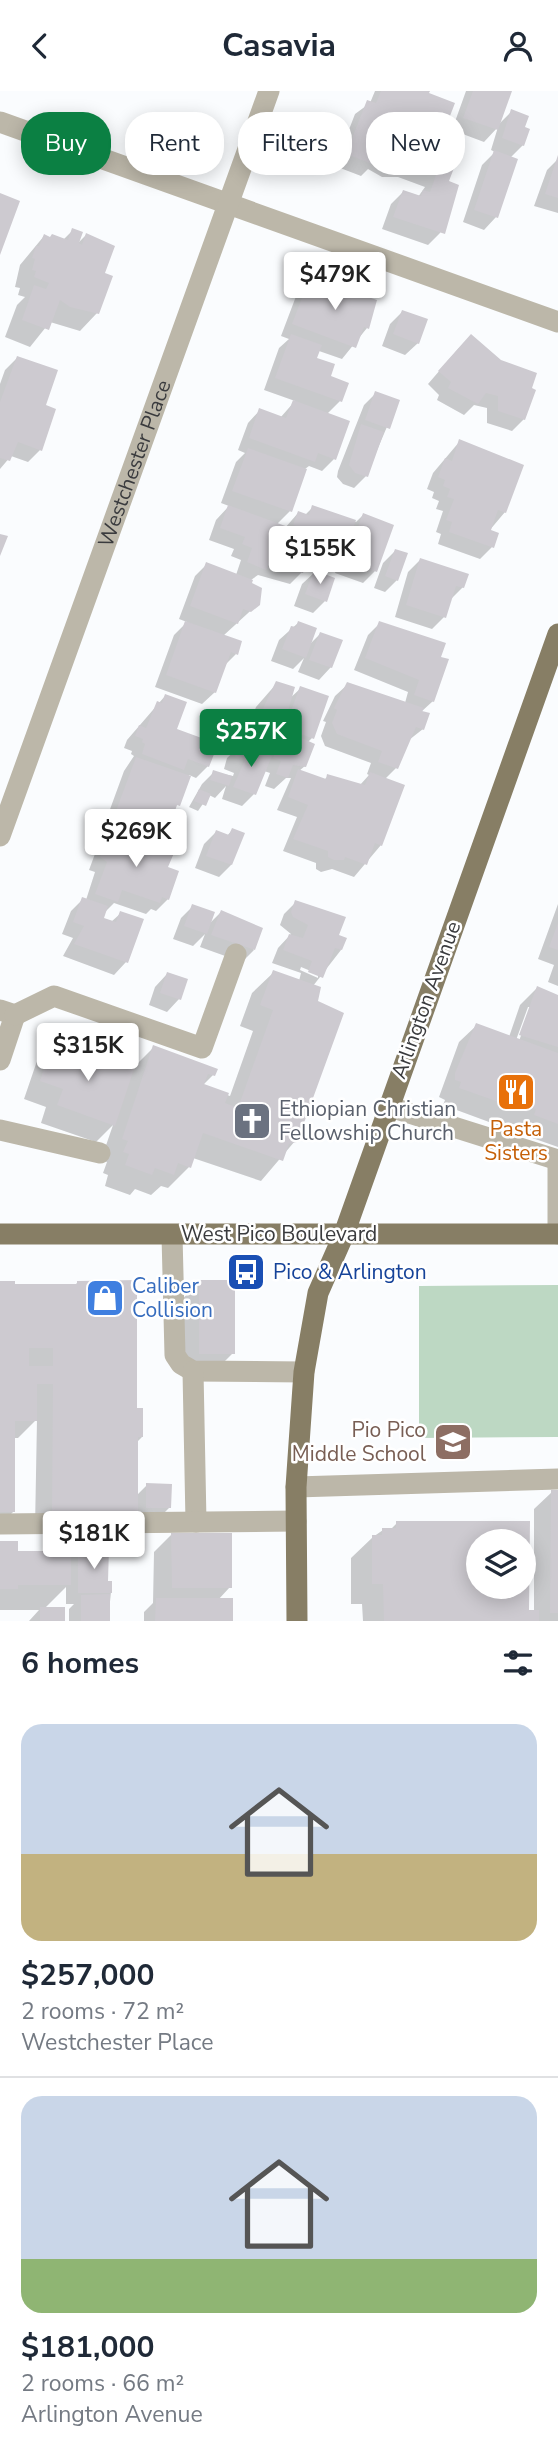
<!DOCTYPE html>
<meta charset="utf-8">
<style>
:root{--surface:#fff;--page:#f2f2f3;--text:#1f2937;--muted:#747a83;--line:#e0e1e3;--accent:#0b8043}
body{margin:0;font-family:"Nunito Sans",sans-serif;background:var(--page);color:var(--text);height:100vh;display:flex;flex-direction:column;font-size:26px;white-space:nowrap}
*{box-sizing:border-box;margin:0}
p{font-size:23px;color:var(--muted)}
.icon{flex:none;width:38px;height:38px;fill:none;stroke:currentColor;stroke-width:2;stroke-linecap:round;stroke-linejoin:round}
.map{position:relative;height:1530px;overflow:hidden}
.side{display:flex;flex-direction:column;background:var(--surface);flex:1}
.side>*{flex:none}
.hud{position:absolute;left:21px;top:21px;width:516px;height:63px;display:flex;gap:14px}
.buttons{position:absolute;left:466px;top:1438px;display:grid;gap:14px}
.buttons a{display:grid;place-items:center;width:70px;height:70px;border-radius:50%;background:var(--surface);box-shadow:0 4px 18px #0003;font-size:35px}
.price{position:absolute;translate:-50% -60px;padding:0 16px;border-radius:7px;background:#fff;color:#222;font-size:23px;line-height:46px;filter:drop-shadow(0 2px 4px #0008)}
.price::after{content:'';position:absolute;left:50%;top:42px;width:21px;height:16px;margin-left:-10px;background:inherit;clip-path:polygon(0 0,100% 0,50% 100%)}
.price.selected{background:var(--accent);color:#fff}
ul{padding:0;list-style:none}
li{display:grid;align-content:center;gap:14px;height:371px;padding:0 21px}
li+li{border-top:2px solid var(--line)}
li span{display:grid;place-items:center;height:217px;border-radius:21px;color:#555}
li>.icon{margin-inline-start:auto}
span .icon{width:126px;height:126px;fill:#fffc;stroke-width:1}
li b{font-size:30px}
h2{display:flex;justify-content:space-between;align-items:center;height:84px;padding:0 21px;font-size:30px}
.tag{padding:0 24px;border-radius:28px;background:var(--surface);box-shadow:0 4px 18px #0003;font-size:24px;line-height:63px}
.tag.selected{background:var(--accent);color:#fff}
header{display:flex;justify-content:space-between;align-items:center;height:91px;padding:0 21px;background:var(--surface);font-size:32px;font-weight:700}
.map>svg:first-child{display:block}
.green{fill:#bdd8c3}
.shadow{fill:#0003;fill-rule:evenodd}
.building{fill:#cdcad0;fill-rule:evenodd}
.lines{fill:none;stroke-linecap:round;stroke-linejoin:round}
.minor{stroke:#bcb7a9;stroke-width:21}
.major{stroke:#877e65;stroke-width:21}
.labels{text-anchor:middle;stroke-width:5;stroke-linejoin:round;paint-order:stroke}
.street-label{font-size:21px;fill:#3a3b3e;stroke:#fff}
.worship-label{font-size:21px;fill:#5b616d;stroke:#fff;text-anchor:start}
.food-label{font-size:21px;fill:#c56008;stroke:#fff}
.transit-label{font-size:21px;fill:#164399;stroke:#fff;text-anchor:start}
.shop-label{font-size:21px;fill:#366cbe;stroke:#fff;text-anchor:start}
.education-label{font-size:21px;fill:#785e54;stroke:#fff;text-anchor:end}
</style>
<header><svg class="icon" aria-label="back" viewBox="0 0 24 24"><path d="M15 5l-7 7 7 7"/></svg>Casavia<svg class="icon" aria-label="person" viewBox="0 0 24 24"><circle cx="12" cy="8" r="4"/><path d="M4 21q1-7 8-7t8 7"/></svg></header>
<div class="map">
<svg width="558" height="1530" viewBox="0 0 558 1530">
<rect width="100%" height="100%" fill="#fafcfe"/>
<path class="green" d="M558,1194V1346L419,1347V1195Z"/>
<path class="shadow" d="M375,0H427L441,44L449,124L440,142L428,154L382,138L391,113L403,101L418,106L425,96L398,86H382L368,78L361,85L335,75L355,23L370,12Z
M466,0H510L498,34L512,20L523,37V54L510,67L516,69L496,126L484,139L463,131L482,74L495,61L491,59L498,36L484,51L452,39Z
M558,68V122L534,115L547,79Z
M73,139L76,154L86,144L103,183L97,222L80,240L50,231L30,256L5,246L17,214L25,206L18,204L20,197L15,196L20,174L44,145L63,149Z
M310,188L367,237L342,268L319,260L315,268L340,310L327,323L334,368L322,380L309,375L305,378L290,420L276,434L285,437L298,422L305,424L313,416L356,431L363,424L375,480L363,492L335,482L345,453L334,464L305,454L302,481L290,493L258,484L251,489L258,513L223,545L236,563L224,575L215,601L202,613L155,596L174,544L187,531L179,528L195,485L207,473L236,484L241,469L231,465L234,458L209,449L216,429L229,415L221,412L236,371L245,362L238,359L248,332L260,319L280,327L295,310L264,299L279,257L289,248L281,245L298,200Z
M402,221L418,252L405,264L382,255L390,233Z
M459,257L500,270L524,328L512,340L487,332V317L474,314L464,324L437,309L439,304L428,293Z
M17,267L44,315L40,359L28,371L11,365L0,378V293L5,279Z
M376,302L398,310L366,385L354,397L343,393L337,386L338,380L364,314Z
M460,350L505,421L489,440L492,456L480,468L438,453L441,443L436,441L443,420L436,418L439,410L432,407L434,401L427,398L433,382Z
M395,460L397,489L385,501L374,497L383,472Z
M420,469L463,496L450,509L444,526L432,538L395,526L408,481Z
M315,481L325,510L313,522L294,515L302,493Z
M298,532L309,554L320,543L331,576L319,589L298,581L304,567L293,578L271,570L279,549Z
M380,532L439,567L433,610L421,621L423,638L409,649L396,677L385,688L381,754L354,786L332,778L321,781L316,778V772L283,760L297,726L277,719L291,687H286L274,698L265,695L270,682L264,680L254,703L242,715L222,708L226,695L215,707L209,704L198,720L189,716L202,693L214,681L233,685L234,682L224,678L227,667L240,655L268,665L276,642L269,649L247,640L256,616L277,592L288,609L301,597L312,647L308,651L305,675L299,680L324,689L328,685L360,694L369,684L367,683L371,672L325,655L321,645L326,631L323,630L335,605L348,593L405,612L408,601L354,579L368,544Z
M165,605L175,639L208,675L196,687L189,684L170,730L150,748L105,732L124,680L134,665L131,663L132,660L124,657L127,649Z
M232,739L231,774L219,786L195,777L204,753L216,741L227,745Z
M111,740L166,777L168,808L156,820L151,818L146,823L114,812L104,822L102,828L111,831L121,822L142,829L126,871L114,884L63,865L73,847L62,843L71,820L83,808L86,809L95,781L89,779L99,752Z
M296,811L337,845L341,859L313,895L295,1050L261,1090L193,1067L189,1076L168,1097L161,1095L151,1104L135,1098L130,1104L105,1095L108,1084L103,1082L107,1071L101,1069L113,1034L96,1051L41,1032L46,1016L24,1008L37,970L54,953L123,977L129,971L136,974L154,956L213,984L202,995L230,1005L253,940L240,935L252,902L274,881L299,890L301,882L272,872L278,857L291,843L280,834L284,823ZM301,876L318,883V887L300,879Z
M558,813V895L548,891L554,874L538,868Z
M193,815L209,833L221,821L254,859L242,871L200,856L205,843L193,855L173,848L181,827Z
M167,883L185,890L179,908L167,921L149,914L155,896Z
M537,897L558,905V1056L518,1042L520,1036L513,1033L508,1038L443,1014L445,1009L439,1006L459,951L477,934L509,946L520,914ZM528,916H531L518,953L515,952Z
M0,1191L13,1195H74L78,1191L135,1319L142,1346L136,1352V1405L147,1394L170,1416L143,1443L35,1437L37,1328L18,1347H13L14,1420L0,1434Z
M200,1191L233,1262L212,1283H178V1212Z
M552,1401H558V1530H363L362,1513H351V1467L373,1446L383,1439H390L397,1432H528L527,1520H534V1418ZM478,1451H523V1496H478Z
M172,1443L230,1496L218,1509L232,1530H144V1521L153,1512L154,1461Z
M0,1452L16,1462L69,1468L79,1459L107,1491L111,1501L108,1530H69V1518L74,1513H66V1496L44,1518L63,1530H29L39,1519H0Z"/>
<path class="building" d="M381,0H430L429,2L455,12L443,43L464,51L449,90L459,94L445,143L393,126L403,99L421,105L423,99L430,101L436,84L411,75L394,74L390,69L378,65L375,74L346,63L367,9L376,12Z
M473,0H512L498,39L463,27Z
M511,18L529,25L525,36L530,38L524,55L502,47Z
M494,59L518,68L498,127L474,119Z
M558,64V107L545,103Z
M0,102L20,110L0,164Z
M72,137L83,141L79,152L82,154L86,142L115,155L105,182L113,185L99,223L70,216L60,209L49,239L22,229L34,194L46,198L49,192L34,186L36,180L32,179L35,168L32,167L36,155H39L44,143L50,146L52,143L68,149Z
M310,186L377,209L369,238L364,236L356,257L292,233Z
M402,219L428,228L419,253L393,243Z
M291,243L322,254L317,267L335,273L331,285L349,292L342,311L275,287Z
M471,243L501,269L537,282L532,297L536,299L525,329L498,320V305L486,302L478,313L448,297L451,291L438,280Z
M17,265L58,279L46,314L56,318L42,360L18,351L10,370L0,367V311Z
M375,300L400,309L390,338L365,329Z
M293,309L350,330L336,369L318,362L315,371L249,347L259,317L286,327Z
M361,333L384,341L368,386L355,382L349,374Z
M459,348L524,374L506,422L498,419L491,439L499,442L494,457L449,441L452,431L446,429L454,408L447,406L450,398L443,395L445,389L438,386L445,367L452,370Z
M248,357L307,378L292,421L232,400Z
M228,414L310,444L305,459L311,461L303,482L269,472L266,479L247,471L252,457L242,453L245,446L220,437Z
M312,414L356,429L348,452L293,434L298,420L309,424Z
M363,422L394,434L377,481L346,470Z
M0,443L8,445L0,465Z
M395,458L408,462L398,490L385,485Z
M420,467L469,483L464,497L456,495L446,527L406,514Z
M206,471L253,489L252,492L262,497L260,514L251,521L243,518L238,533L190,515Z
M314,479L335,487L327,511L305,503Z
M185,530L242,550L238,564L231,561L216,602L166,584Z
M298,530L317,537L306,567L282,558L291,535L296,536Z
M379,530L446,552L441,566L449,568L434,611L414,604L419,589L365,567Z
M320,541L343,549L332,577L309,569Z
M276,590L295,596L283,637L258,628Z
M347,591L424,617L422,620L430,622L424,639L416,636L398,678L378,671L382,660L337,643L332,632L337,619L334,617Z
M300,595L329,605L314,648L285,637Z
M165,603L187,611L177,638L218,653L209,676L188,668L184,679L142,663L145,653L142,651L143,648L135,645L139,634L146,637L157,610L162,612Z
M284,639L315,653L306,676L293,674L288,687L276,683L281,670L273,667Z
M239,653L272,665L256,704L233,696L245,669L235,666Z
M136,666L191,685L180,715L177,714L171,731L166,730L163,737L116,720Z
M298,678L326,688L327,683L365,694L370,681L405,694L382,755L375,752L367,774L345,766L344,769H334L328,766V760L293,748L308,714L288,706Z
M213,679L232,685L229,695L210,689Z
M199,698L211,703L206,715L194,710Z
M232,737L245,742L232,774L206,765L216,739L229,744Z
M111,738L174,762L168,776L179,780L169,809L162,806L160,812L122,799L118,811L95,803L107,771L100,766Z
M82,806L108,815L104,827L116,831L120,820L144,828L128,872L74,853L84,835L73,831Z
M295,809L346,826L339,844L347,847L342,859L335,857L323,887L308,881L312,870L283,859L289,843L303,847L308,834L293,826L291,821Z
M192,813L215,821L207,843L184,835Z
M221,819L263,837L255,859L211,844Z
M558,832V859L549,856Z
M273,879L321,896L318,910L344,922L297,1051L289,1053L283,1070L203,1042L191,1077L178,1072L174,1084L155,1077L152,1084L125,1074L129,1063L123,1061L128,1050L122,1048L153,954L218,978L215,985L208,983L204,993L229,1002L225,1012L238,1017L273,919L260,914Z
M167,881L188,888L181,909L160,902Z
M537,895L558,904V956L519,944Z
M476,932L558,962V1033L534,1024L536,1018L529,1016L527,1021L459,997L461,991L455,989V982Z
M53,951L126,976L128,969L136,972L115,1035L57,1014L63,998L40,990Z
M137,1189V1317H143V1346H138V1421H52L53,1293H37V1330H15V1421H0V1190H15V1193H77V1190ZM29,1257H53V1275H29Z
M199,1189H235V1263H199Z
M146,1392L172,1393L171,1417H146Z
M551,1399H558V1522H550Z
M396,1430H530L529,1519H539V1530H384L383,1493H372V1444H382V1437H396ZM478,1451H523V1496H478Z
M171,1442H232V1497H172Z
M0,1450H18V1460H71V1494H18V1498H0Z
M78,1457H109L108,1490H112V1502H78Z
M110,1503V1530H81V1504Z
M156,1507H233V1530H155Z
M40,1516H65V1530H40Z"/>
<g class="lines">
<g class="minor">
<path d="M0,31L558,231"/>
<path id="s1" d="M0,745L269,0"/>
<path d="M0,919L15,924L0,969"/>
<path d="M15,924L54,905L202,957L236,863"/>
<path d="M387,1015L558,1069"/>
<path d="M0,1039L100,1062"/>
<path d="M558,1143V1072"/>
<path d="M172,1144L175,1264L181,1273L193,1280L304,1281"/>
<path d="M193,1280L196,1431"/>
<path d="M296,1396L558,1388"/>
<path d="M0,1433L296,1430"/>
</g>
<path class="major" d="M0,1143H558
M297,1530L296,1396L304,1281L318,1202L344,1143L558,543"/>
</g>
<defs>
<symbol id="restaurant-square" viewBox="-11 -11 22 22"><rect x="-9" y="-9" width="18" height="18" rx="4" fill="#e8710a" stroke="#fff"/><path d="M-5-6h1v4h1v-4h1v4h1v-4h1v5L-1.5 .5V6h-2V.5L-5-1ZM5-6V6H3V1.5H1.5Q1.5-4 5-6Z" fill="#fff"/></symbol>
<symbol id="church-square" viewBox="-11 -11 22 22"><rect x="-9" y="-9" width="18" height="18" rx="4" fill="#6b7280" stroke="#fff"/><path d="M-1.2-6h2.4v3.5h3.3v2.4h-3.3V6h-2.4V-.1h-3.3v-2.4h3.3Z" fill="#fff"/></symbol>
<symbol id="bus-square" viewBox="-11 -11 22 22"><rect x="-9" y="-9" width="18" height="18" rx="4" fill="#1a4fb4" stroke="#fff"/><path d="M-5-6H5V4H4V6H2V4H-2V6H-4V4H-5ZM-3.5-4V0h7V-4ZM-3.5 1.2v1.5H-2V1.2ZM2 1.2v1.5H3.5V1.2Z" fill="#fff"/></symbol>
<symbol id="shop-square" viewBox="-11 -11 22 22"><rect x="-9" y="-9" width="18" height="18" rx="4" fill="#3f7fe0" stroke="#fff"/><path d="M-5-2.5h2.3a2.7 3.5 0 0 1 5.4 0H5L5.5 6h-11ZM-1.5-2.5h3a1.5 2.3 0 0 0-3 0Z" fill="#fff"/></symbol>
<symbol id="school-square" viewBox="-11 -11 22 22"><rect x="-9" y="-9" width="18" height="18" rx="4" fill="#8d6e63" stroke="#fff"/><path d="M0-5L7-2L0 1L-7-2ZM-4 1L0 2.5L4 1V4Q0 6-4 4Z" fill="#fff"/></symbol>
</defs>
<g fill-rule="evenodd">
<use href="#restaurant-square" x="494" y="979" width="44" height="44"/>
<use href="#church-square" x="230" y="1008" width="44" height="44"/>
<use href="#bus-square" x="224" y="1159" width="44" height="44"/>
<use href="#shop-square" x="83" y="1185" width="44" height="44"/>
<use href="#school-square" x="431" y="1329" width="44" height="44"/>
</g>
<g class="labels">
<g class="street-label">
<text dy="7" stroke="none"><textPath href="#s1" startOffset="396">Westchester Place</textPath></text>
<text transform="translate(426 909) rotate(-70)" y="7">Arlington Avenue</text>
<text x="279" y="1150">West Pico Boulevard</text>
</g>
<g class="worship-label">
<text x="279" y="1025">Ethiopian Christian<tspan x="279" dy="24">Fellowship Church</tspan></text>
</g>
<g class="food-label">
<text x="516" y="1045">Pasta<tspan x="516" dy="24">Sisters</tspan></text>
</g>
<g class="transit-label">
<text x="273" y="1188">Pico &amp; Arlington</text>
</g>
<g class="shop-label">
<text x="132" y="1202">Caliber<tspan x="132" dy="24">Collision</tspan></text>
</g>
<g class="education-label">
<text x="426" y="1346">Pio Pico<tspan x="426" dy="24">Middle School</tspan></text>
</g>
</g>
</svg>
<div class="buttons">
<a><svg class="icon" aria-label="layers" viewBox="0 0 24 24"><path d="M12 4l9 5-9 5-9-5zM3 14l9 5 9-5"/></svg></a>
</div>
<b class="price" style="left:335px;top:221px">$479K</b>
<b class="price" style="left:320px;top:495px">$155K</b>
<b class="price selected" style="left:251px;top:678px">$257K</b>
<b class="price" style="left:136px;top:778px">$269K</b>
<b class="price" style="left:88px;top:992px">$315K</b>
<b class="price" style="left:94px;top:1480px">$181K</b>
<div class="hud">
<a class="tag selected">Buy</a>
<a class="tag">Rent</a>
<a class="tag">Filters</a>
<a class="tag">New</a>
</div>
</div>
<section class="side">
<h2>6 homes<svg class="icon" aria-label="filters" viewBox="0 0 24 24"><path d="M4 7h16M4 17h16"/><circle cx="9" cy="7" r="2"/><circle cx="15" cy="17" r="2"/></svg></h2>
<ul>
<li><span style="background:linear-gradient(#c9d6e8 60%,#c2b280 0)"><svg class="icon" aria-label="home" viewBox="0 0 24 24"><path d="M3 11l9-7 9 7M6 9v11h12V9"/></svg></span><div><b>$257,000</b><p>2 rooms · 72 m²</p><p>Westchester Place</p></div></li>
<li><span style="background:linear-gradient(#c9d6e8 75%,#8fb573 0)"><svg class="icon" aria-label="home" viewBox="0 0 24 24"><path d="M3 11l9-7 9 7M6 9v11h12V9"/></svg></span><div><b>$181,000</b><p>2 rooms · 66 m²</p><p>Arlington Avenue</p></div></li>
</ul>
</section>
